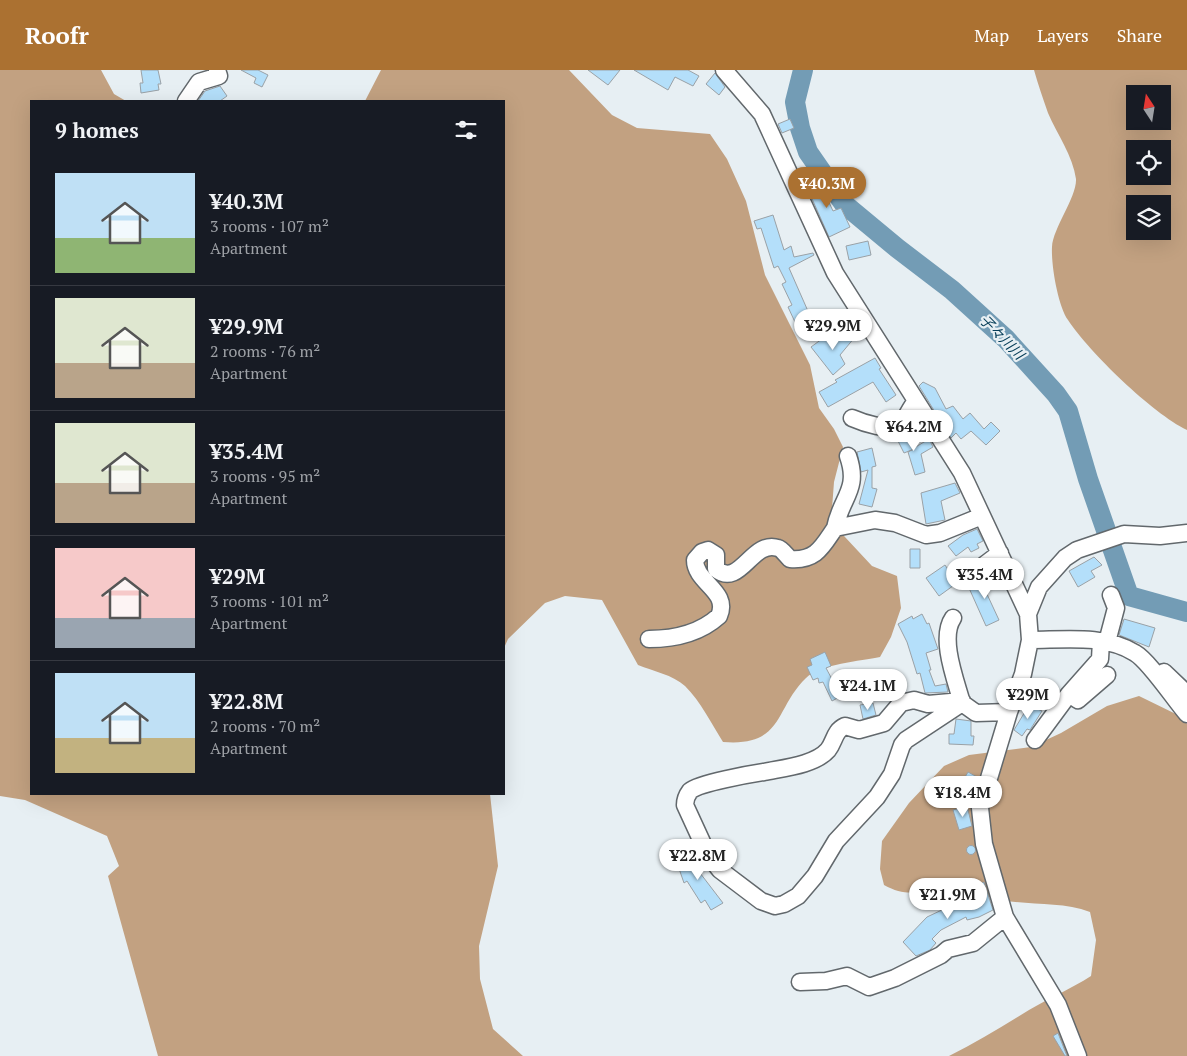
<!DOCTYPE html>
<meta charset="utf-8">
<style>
:root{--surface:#171b24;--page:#20242c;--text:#f1f3f6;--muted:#9ea1a6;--line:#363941;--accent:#ab7131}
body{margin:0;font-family:"PT Serif","Noto Sans JP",serif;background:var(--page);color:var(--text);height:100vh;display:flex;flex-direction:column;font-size:19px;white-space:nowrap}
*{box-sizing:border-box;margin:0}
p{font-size:16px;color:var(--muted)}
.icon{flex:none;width:28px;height:28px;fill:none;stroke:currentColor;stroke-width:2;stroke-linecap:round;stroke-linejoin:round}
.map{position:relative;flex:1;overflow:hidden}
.side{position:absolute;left:30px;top:30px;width:475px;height:695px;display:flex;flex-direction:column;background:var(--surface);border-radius:0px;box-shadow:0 5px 20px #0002}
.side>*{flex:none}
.needle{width:32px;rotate:348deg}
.controls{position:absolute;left:1126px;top:15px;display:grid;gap:10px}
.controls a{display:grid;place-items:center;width:45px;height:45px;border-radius:0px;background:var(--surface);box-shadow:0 5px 20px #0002;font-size:25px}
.price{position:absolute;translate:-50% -42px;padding:0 11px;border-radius:18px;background:#fff;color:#222;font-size:16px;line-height:32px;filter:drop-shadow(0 1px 2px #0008)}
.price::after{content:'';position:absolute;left:50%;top:30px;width:15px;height:11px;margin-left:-8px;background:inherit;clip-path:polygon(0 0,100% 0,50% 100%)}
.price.active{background:var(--accent);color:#fff}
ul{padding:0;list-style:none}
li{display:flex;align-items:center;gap:15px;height:125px;padding:0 25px}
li+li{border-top:1px solid var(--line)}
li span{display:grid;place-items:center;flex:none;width:140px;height:100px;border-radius:0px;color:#555}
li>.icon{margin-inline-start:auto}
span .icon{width:60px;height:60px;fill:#fffc;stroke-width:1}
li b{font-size:21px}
h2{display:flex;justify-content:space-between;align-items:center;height:60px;padding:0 25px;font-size:21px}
header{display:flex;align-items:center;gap:30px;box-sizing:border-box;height:70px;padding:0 25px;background:var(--accent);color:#fff}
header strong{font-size:24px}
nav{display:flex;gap:28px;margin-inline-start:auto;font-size:18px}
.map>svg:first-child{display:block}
.forest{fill:#c2a181;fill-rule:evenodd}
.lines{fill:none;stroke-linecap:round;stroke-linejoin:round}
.river{stroke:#739cb5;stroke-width:20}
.building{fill:#b4dffa;stroke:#9aa1a6}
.minor-casing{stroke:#62686c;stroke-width:19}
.minor{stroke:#fff;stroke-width:16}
.labels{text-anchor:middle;stroke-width:4.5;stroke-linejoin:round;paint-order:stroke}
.water-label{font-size:14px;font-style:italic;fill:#043c57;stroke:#e7eff3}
</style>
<header>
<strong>Roofr</strong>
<nav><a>Map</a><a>Layers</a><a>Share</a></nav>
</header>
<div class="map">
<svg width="1187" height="986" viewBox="0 0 1187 986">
<rect width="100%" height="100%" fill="#e7eff3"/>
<path class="forest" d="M0,0H101L114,24L126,31H31V724H490L498,796L479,876L480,909L493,959L523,986H158L108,806L119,796L107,766L25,730L0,726Z
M381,0H569L612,45L637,58L710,64L727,89L746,131L765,205L810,295L819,338L834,359L843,377L834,412L831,452L872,496L897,506L901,538L891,567L880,587C861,591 820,594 806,608C774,639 784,677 723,672C711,653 701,632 685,616C673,605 653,601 638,595L602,530L565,526L545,533L508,569L504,578V31H365Z
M1034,0H1187V360C1152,343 1090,283 1068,250C1058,236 1051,195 1052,177C1053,158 1077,127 1076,109C1073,86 1057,64 1048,43C1043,29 1038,14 1034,0ZM1135,24H1162V51H1135ZM1135,79H1162V106H1135ZM1135,134H1162V161H1135Z
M1139,626L1182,647L1187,654V986H949C977,972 1003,956 1029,940C1049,928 1071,919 1091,906L1096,870L1090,842C1058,830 1022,837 989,827C980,825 974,817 965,816C932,813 916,833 884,815L880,799L882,771L909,733L944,696L969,685L1031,677L1061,663L1107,636Z"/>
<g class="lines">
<path class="river" d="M803,0L795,32L800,58L808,82L844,134L897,178L952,220L1006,269L1056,324L1068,341L1088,409L1129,526L1187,542"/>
</g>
<path class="building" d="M141,0H158L161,14H158L159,20L141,23L140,13H143Z
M241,0H258L268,5L262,17L254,13L256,8Z
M588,0H620L608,15Z
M634,0H688L699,6L693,16L675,7L668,20Z
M715,3L725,17L719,25L706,14Z
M220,16L227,26L220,31H198L205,21Z
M790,49L794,58L782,63L778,54Z
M817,107L833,141L841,138L850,157L829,167L805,113Z
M773,145L784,180L791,176L794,187L813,183L814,185L789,198L811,248L806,251L811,260L801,265L788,237L792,235L782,214L786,212L778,196L774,198L761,158L757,159L754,151Z
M868,171L871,185L849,190L846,176Z
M845,260L855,267L840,285L845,294L833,305L811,277L826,266L832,275Z
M875,288L881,298L879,299L896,325L886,332L873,312L828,337L819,322L837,312L835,310Z
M923,312L935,318L946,339L953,336L963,349L970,343L984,359L991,352L1000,361L986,375L971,361L961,369L956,363L951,368L919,316Z
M907,362L914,378L929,369L933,377L921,384L925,402L915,405L908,382L914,379L904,383L896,367Z
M872,378L876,396L872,397V418L877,419L872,437L859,434L868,400L861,402L857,382Z
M955,413L960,423L941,431L945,450L926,454L921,423Z
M977,459L983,471L977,474L979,478L971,482L968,477L956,486L948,476L963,465Z
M910,479H920V498H910Z
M1094,487L1102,495L1091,501L1095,507L1078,517L1069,501Z
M945,495L957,513L939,526L926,508Z
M989,504L996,517L986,522L999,550L986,556L969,518Z
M922,544L927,554L929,553L938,579L926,583L931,600H929L935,616L946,614L948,622L925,623L920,603L917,604L907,572L898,554L912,546L913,549Z
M1124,549L1155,558L1149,577L1119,565Z
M825,582L831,596L826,598L841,626L832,631L823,612L819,613L818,608L813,610L807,597L812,595L810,589Z
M873,633L876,645L863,649L860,635Z
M1029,635L1042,641L1030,660L1027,659L1022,666L1014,660Z
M956,649L971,651V666H974L973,675L949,674V664H954Z
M968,702L979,708L969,727L957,721Z
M967,736L972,756L959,760L953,740Z
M966.5 780a4.5 4.5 0 1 1 9 0a4.5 4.5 0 1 1-9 0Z
M695,784L701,798L697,799L723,833L711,840L705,830L701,833L687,811L684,813L676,790Z
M984,812L993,840L979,847L967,850L966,847L941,860L932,869L936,873L930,880L916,886L903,872L927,847L963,830V828L978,825L974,816Z
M1058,963L1067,986H1065L1053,966Z"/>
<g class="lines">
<defs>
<path id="minor" d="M724,0L762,44L835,203L962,403L1028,544L1030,570L1023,604L1009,642L980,738L984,774L1005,847L1058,935L1078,986
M186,31L199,12L219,6L217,0
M852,348C861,352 892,363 901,354C907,347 910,338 916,331
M848,386C860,420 841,427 835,458L875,450L895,453L926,465L940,463L982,446
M967,508L1000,483
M1028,544L1039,517L1065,488L1077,480L1124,464L1160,466L1187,463
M953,548C939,568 956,611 962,633
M649,569C675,569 699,564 719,546C730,521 695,513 695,490L702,482L708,480L716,485V499C740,519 752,469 778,478C782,479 786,485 790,489C816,491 822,477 835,458
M1030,570C1063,570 1105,564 1135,583C1149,591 1174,629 1187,644
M1107,572L1116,538L1111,525
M1164,602L1187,624
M1069,624L1078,630L1107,605
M962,631L928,634L914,630L901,633L884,653L859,660L845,656C834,661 835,671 828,680C815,695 783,698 764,702C751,704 699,713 690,721C687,725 685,730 685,735L708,785L720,800L761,831L775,836L784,834L798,826L815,806L836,771L877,727L892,704L902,675L906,670L962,633L976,643L1009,642
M1035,670L1069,624L1100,589L1101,571
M800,912L826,911L847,906L869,917L895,908L941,885L948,879L973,873L1005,847"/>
</defs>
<use href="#minor" class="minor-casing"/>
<use href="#minor" class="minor"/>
</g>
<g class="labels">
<g class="water-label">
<text transform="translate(1002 267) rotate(45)" y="5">子々川川</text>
</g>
</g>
</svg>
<div class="controls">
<a><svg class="needle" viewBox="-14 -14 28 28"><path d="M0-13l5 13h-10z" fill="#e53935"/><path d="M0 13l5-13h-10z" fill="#9ea1a6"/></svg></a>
<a><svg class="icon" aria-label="locate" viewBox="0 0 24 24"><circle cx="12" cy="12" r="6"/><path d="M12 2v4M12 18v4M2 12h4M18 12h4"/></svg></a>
<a><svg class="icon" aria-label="layers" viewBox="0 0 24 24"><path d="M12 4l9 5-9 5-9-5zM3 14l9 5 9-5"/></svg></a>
</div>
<b class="price active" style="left:827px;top:139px">¥40.3M</b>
<b class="price" style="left:833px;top:281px">¥29.9M</b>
<b class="price" style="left:914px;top:382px">¥64.2M</b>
<b class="price" style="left:985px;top:530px">¥35.4M</b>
<b class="price" style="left:868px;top:641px">¥24.1M</b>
<b class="price" style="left:1028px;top:650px">¥29M</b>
<b class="price" style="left:963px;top:748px">¥18.4M</b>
<b class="price" style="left:698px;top:811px">¥22.8M</b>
<b class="price" style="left:948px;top:850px">¥21.9M</b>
<section class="side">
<h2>9 homes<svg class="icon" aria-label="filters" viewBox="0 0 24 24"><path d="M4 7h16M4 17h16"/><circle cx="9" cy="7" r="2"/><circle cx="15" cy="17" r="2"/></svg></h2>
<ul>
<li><span style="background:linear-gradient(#bfe0f5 65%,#8fb573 0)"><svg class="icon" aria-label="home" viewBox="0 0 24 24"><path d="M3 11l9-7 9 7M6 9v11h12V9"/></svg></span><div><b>¥40.3M</b><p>3 rooms · 107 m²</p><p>Apartment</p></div></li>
<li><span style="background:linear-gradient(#dfe7d0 65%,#b9a48a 0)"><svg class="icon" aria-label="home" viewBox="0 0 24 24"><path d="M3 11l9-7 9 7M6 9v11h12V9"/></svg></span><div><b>¥29.9M</b><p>2 rooms · 76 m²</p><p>Apartment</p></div></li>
<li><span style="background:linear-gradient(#dfe7d0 60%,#b9a48a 0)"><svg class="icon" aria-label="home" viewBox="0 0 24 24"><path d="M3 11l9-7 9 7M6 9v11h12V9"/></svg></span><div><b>¥35.4M</b><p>3 rooms · 95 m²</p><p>Apartment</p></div></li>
<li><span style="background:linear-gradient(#f6c9c9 70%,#9aa5b1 0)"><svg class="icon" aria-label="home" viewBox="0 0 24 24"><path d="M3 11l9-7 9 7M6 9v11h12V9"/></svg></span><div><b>¥29M</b><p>3 rooms · 101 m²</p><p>Apartment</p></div></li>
<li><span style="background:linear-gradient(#bfe0f5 65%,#c2b280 0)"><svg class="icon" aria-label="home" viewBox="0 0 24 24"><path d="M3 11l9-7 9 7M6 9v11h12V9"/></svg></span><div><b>¥22.8M</b><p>2 rooms · 70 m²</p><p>Apartment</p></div></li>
</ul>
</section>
</div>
